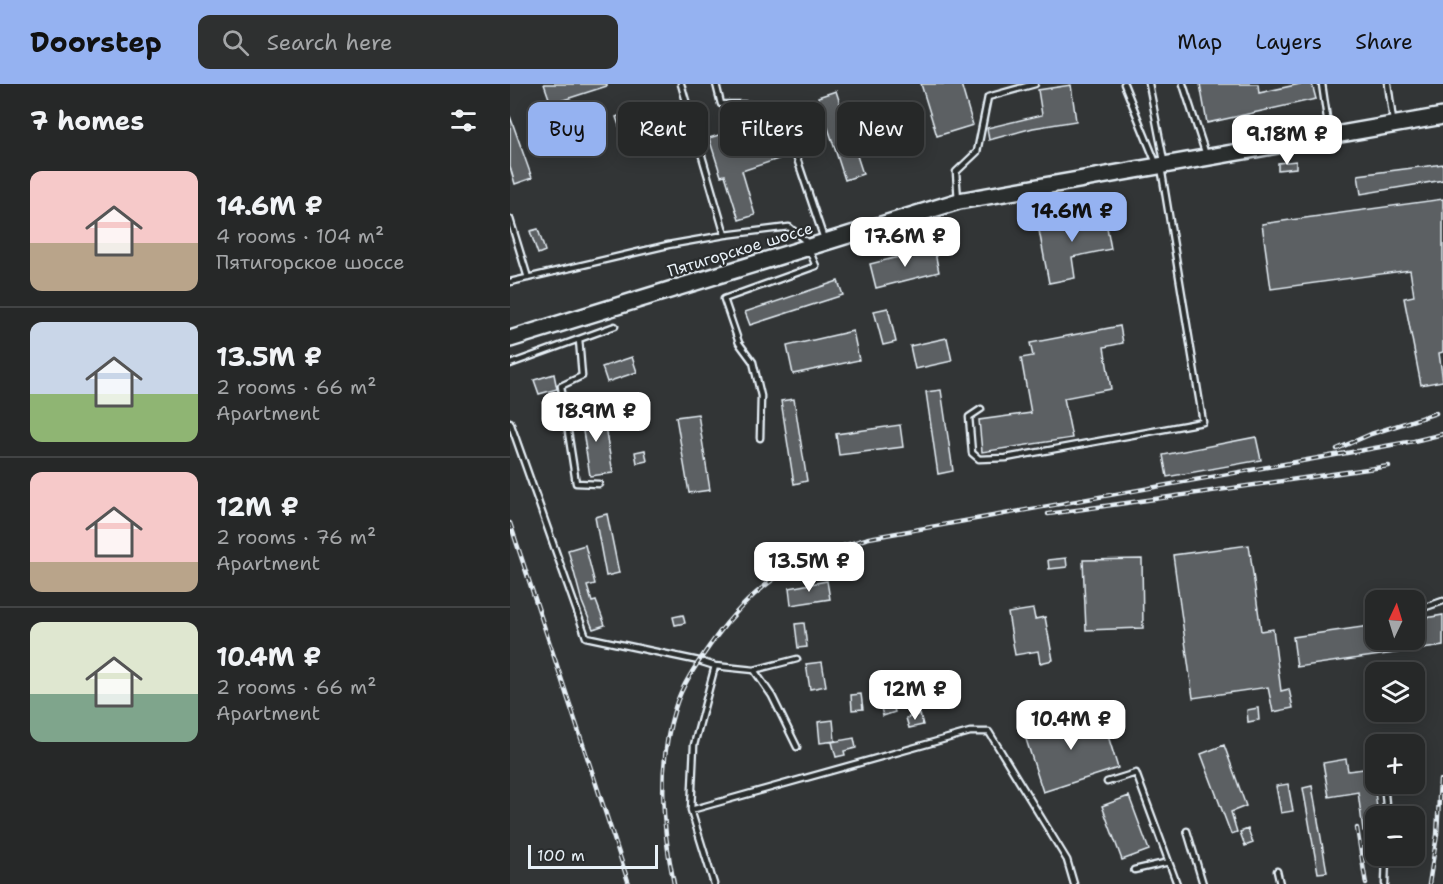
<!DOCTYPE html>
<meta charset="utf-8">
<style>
:root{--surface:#262828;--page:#2e3030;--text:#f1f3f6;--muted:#a4a6a8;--line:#424445;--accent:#95b2f1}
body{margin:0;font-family:"Shantell Sans",sans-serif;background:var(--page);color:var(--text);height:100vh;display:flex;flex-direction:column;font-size:22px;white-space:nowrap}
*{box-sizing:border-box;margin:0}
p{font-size:20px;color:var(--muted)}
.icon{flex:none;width:33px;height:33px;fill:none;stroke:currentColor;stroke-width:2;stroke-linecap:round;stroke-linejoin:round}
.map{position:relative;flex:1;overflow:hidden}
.panel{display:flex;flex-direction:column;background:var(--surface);width:510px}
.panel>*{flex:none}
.hud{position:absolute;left:18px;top:18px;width:570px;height:54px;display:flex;gap:12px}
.needle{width:39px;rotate:4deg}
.fabs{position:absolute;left:855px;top:506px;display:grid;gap:12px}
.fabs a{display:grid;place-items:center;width:60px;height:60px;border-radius:12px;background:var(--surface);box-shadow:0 3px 15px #0003,0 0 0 2px var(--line);font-size:30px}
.scale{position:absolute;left:18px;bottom:15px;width:130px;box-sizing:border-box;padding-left:6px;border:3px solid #e8f1f8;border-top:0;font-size:16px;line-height:21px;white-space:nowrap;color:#e8f1f8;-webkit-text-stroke:4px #2a2d2e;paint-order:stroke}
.price{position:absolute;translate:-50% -51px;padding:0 14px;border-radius:12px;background:#fff;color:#222;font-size:20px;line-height:39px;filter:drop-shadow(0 2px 3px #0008)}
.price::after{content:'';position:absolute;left:50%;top:36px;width:18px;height:14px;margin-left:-9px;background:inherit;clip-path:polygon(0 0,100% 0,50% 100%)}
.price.on{background:var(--accent);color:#111}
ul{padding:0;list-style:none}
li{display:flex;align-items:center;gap:18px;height:150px;padding:0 30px}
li+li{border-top:2px solid var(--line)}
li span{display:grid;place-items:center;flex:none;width:168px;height:120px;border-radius:12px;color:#555}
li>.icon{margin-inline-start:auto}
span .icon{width:72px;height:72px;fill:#fffc;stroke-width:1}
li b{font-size:26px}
h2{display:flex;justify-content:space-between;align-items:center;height:72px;padding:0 30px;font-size:26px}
.pill{padding:0 21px;border-radius:12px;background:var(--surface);box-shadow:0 3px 15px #0003,0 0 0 2px var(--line);font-size:21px;line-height:54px}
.pill.on{background:var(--accent);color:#111}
header{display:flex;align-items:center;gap:36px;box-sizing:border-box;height:84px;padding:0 30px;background:var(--accent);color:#111}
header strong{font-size:28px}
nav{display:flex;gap:33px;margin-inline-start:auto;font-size:21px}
.search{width:420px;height:54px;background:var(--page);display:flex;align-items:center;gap:15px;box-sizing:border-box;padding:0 21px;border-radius:12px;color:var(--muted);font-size:22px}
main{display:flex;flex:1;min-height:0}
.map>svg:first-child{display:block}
.building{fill:#5c6063;stroke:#e8f1f8;stroke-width:1.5}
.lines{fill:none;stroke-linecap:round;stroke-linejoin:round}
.service-casing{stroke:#e8f1f8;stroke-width:9}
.primary-casing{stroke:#e8f1f8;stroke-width:20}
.service{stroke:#2a2d2e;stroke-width:4.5}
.primary{stroke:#2a2d2e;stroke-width:15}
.rail-casing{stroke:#e8f1f8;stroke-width:4.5}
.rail{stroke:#2a2d2e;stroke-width:2;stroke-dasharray:7;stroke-linecap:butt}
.labels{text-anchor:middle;stroke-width:4.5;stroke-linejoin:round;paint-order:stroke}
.street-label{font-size:16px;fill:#e8f1f8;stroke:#2a2d2e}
</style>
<header>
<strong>Doorstep</strong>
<div class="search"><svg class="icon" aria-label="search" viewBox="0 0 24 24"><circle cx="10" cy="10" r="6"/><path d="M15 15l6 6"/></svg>Search here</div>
<nav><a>Map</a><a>Layers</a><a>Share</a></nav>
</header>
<main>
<section class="panel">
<h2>7 homes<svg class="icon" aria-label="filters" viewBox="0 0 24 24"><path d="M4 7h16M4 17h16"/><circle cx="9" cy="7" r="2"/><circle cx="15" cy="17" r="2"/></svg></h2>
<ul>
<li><span style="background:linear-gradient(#f6c9c9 60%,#b9a48a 0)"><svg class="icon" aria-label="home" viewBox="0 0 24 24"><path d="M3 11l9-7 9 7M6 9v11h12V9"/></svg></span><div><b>14.6M ₽</b><p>4 rooms · 104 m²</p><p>Пятигорское шоссе</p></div></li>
<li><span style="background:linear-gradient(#c9d6e8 60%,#8fb573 0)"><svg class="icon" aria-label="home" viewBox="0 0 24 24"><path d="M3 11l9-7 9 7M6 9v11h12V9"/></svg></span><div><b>13.5M ₽</b><p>2 rooms · 66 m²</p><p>Apartment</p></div></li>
<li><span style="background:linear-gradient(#f6c9c9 75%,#b9a48a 0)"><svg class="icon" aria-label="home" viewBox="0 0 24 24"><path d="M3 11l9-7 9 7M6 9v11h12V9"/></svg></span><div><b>12M ₽</b><p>2 rooms · 76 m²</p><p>Apartment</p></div></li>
<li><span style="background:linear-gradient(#dfe7d0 60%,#7fa58c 0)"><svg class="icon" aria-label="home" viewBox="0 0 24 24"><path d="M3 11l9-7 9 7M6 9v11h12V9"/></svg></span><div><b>10.4M ₽</b><p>2 rooms · 66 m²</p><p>Apartment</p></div></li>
</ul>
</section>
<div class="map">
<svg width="933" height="800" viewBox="0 0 933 800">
<rect width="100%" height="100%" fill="#323536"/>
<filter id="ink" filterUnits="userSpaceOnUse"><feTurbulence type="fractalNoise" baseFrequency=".0167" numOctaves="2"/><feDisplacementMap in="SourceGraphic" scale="12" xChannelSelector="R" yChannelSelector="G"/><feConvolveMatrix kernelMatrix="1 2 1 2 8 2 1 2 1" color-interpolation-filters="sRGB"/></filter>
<g filter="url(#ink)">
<path class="building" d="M34,0H97V2L41,20Z
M411,0H451L463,41L427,52Z
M690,0H748L749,9L790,0H802L806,15L697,39Z
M561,1L566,37L523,44L479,56L477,44L532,31L528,6Z
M326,7L353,90L335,96L308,13Z
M256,25L271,74L232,87L245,131L229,136L215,91L211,92L199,54L219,48L215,38Z
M116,29L118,35L128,32L132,43L112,50L106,33Z
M0,32L22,94L5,100L0,83Z
M786,77V84L768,86V79Z
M933,80V96L851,110L848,91Z
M933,115V268L929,269L933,297L911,301L894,214L904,212L900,186L761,205L752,140Z
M594,127L601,165L562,173L565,194L539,199L528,141Z
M28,145L35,167L28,170L20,147Z
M424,164L429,188L366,204L360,180Z
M328,197L333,211L240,241L235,228Z
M378,224L386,258L373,261L364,227Z
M610,242L613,259L594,263L601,305L554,314L562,354L472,368L469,336L521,329L511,274L523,272L520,259Z
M343,247L349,276L283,290L277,262Z
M437,254L442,277L405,285L400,262Z
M122,273L127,288L97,298L92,283Z
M44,290L47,305L29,310L24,296Z
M431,306L443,387L428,390L416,308Z
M284,315L297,397L284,400L271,317Z
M130,321L133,332L115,336L112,325Z
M92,325L103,389L80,392L70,328Z
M188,330L200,406L179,409L166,333Z
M390,341L393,363L329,371L326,350Z
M746,353L751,376L657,393L653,371Z
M135,366L137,377L127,379L125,368Z
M97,430L109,489L96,492L85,433Z
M75,461L85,500L77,502L82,518L86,517L95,541L83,545L72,518L58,466Z
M739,461L751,547L763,545L771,607L779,605L783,624L763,628L758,603L683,614L663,471Z
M556,474L557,483L539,485L538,476Z
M632,475L633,544L576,546L573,476Z
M317,497L320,515L281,521L279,504Z
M523,525L525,535L535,533L543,576L530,579L528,567L505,571L498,529Z
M173,531L175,539L165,541L163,533Z
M933,531V562L787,583L783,553L866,541V555H904V536Z
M294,539L297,563L288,564L285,540Z
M312,578L316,602L300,605L296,580Z
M380,609L385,628L373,632L368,612Z
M351,610L353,625L342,626L341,611Z
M748,624L749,636L738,638L737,626Z
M590,626L608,684L533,708L514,649Z
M410,630L413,641L399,644L396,634Z
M323,636L325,657L310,659L308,638Z
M344,654L346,664L334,667L335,671L326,673L322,658Z
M714,661L736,722L721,728L727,748L721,750L691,670Z
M836,675L838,687L862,684L868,732H866V745L853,747L848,708L819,713L813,679Z
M778,700L783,727L771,729L766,702Z
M802,702L817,788L808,789L793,704Z
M619,712L639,766L612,776L592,722Z
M738,745L743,759L735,762L730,748Z"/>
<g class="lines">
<defs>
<path id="service" d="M171,0L215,151
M206,0L211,20L269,21L314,155
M614,0L646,79
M639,0L654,77
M673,0L696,71
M812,0L819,48
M878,0L883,37
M448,116L446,88L467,68L478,13L525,0
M0,135L18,194
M0,198L158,161L215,151L279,143L299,160
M69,255L72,292L51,302L66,399L89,400
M0,280L105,242
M471,325L459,333L462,369L469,375L496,374L693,338L651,83
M0,338L76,553L189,577L205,582L244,586L287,575
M250,354L251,312L243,278L229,259L214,215L306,182L299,166
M907,526L933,517
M244,586L262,612L287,663
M597,698L626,689L667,800
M874,699L877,732
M181,726L460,648H479L557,776L564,800
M677,747L693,800
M624,786L659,778
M767,787L770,800
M204,800L181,726L184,661L205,582
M875,800L876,771"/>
<path id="primary" d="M0,255L449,117L933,32"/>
</defs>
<use href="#service" class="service-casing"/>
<use href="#primary" class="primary-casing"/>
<use href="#service" class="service"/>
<use href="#primary" class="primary"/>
<defs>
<path id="rail" d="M827,365L861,350L926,329
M538,430L879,382
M0,439L119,800
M847,744L856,800
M164,800C152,742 147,682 165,624C172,600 189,577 203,557C223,529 249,503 279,485C304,470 332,462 359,454L904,357L933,350
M919,800L927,751L930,696"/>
</defs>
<use href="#rail" class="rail-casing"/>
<use href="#rail" class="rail"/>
</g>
</g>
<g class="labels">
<g class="street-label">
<text transform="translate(230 165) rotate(-17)" y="6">Пятигорское шоссе</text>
</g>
</g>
</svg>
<div class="fabs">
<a><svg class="needle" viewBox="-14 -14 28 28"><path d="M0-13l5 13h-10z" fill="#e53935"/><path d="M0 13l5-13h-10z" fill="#a4a6a8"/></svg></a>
<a><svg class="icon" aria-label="layers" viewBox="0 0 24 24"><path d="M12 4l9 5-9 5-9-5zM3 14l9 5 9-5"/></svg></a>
<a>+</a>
<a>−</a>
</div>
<div class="scale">100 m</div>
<b class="price" style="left:777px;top:82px">9.18M ₽</b>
<b class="price on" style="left:562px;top:159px">14.6M ₽</b>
<b class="price" style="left:395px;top:184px">17.6M ₽</b>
<b class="price" style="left:86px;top:359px">18.9M ₽</b>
<b class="price" style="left:299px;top:509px">13.5M ₽</b>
<b class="price" style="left:405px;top:637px">12M ₽</b>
<b class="price" style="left:561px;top:667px">10.4M ₽</b>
<div class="hud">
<a class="pill on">Buy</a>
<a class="pill">Rent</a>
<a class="pill">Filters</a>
<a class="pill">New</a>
</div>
</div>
</main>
